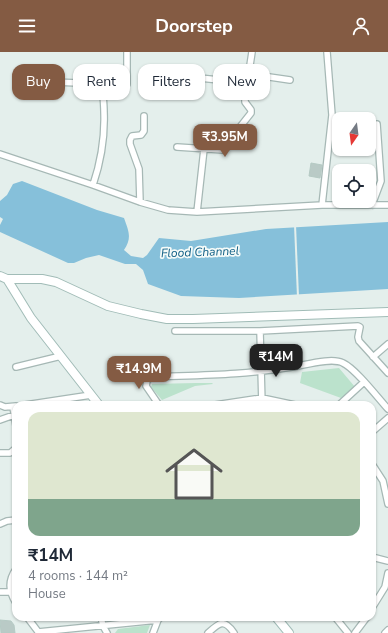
<!DOCTYPE html>
<meta charset="utf-8">
<style>
:root{--surface:#fff;--page:#f6f6f7;--text:#1f2937;--muted:#747a83;--accent:#845b43}
body{margin:0;font-family:"Nunito Sans",sans-serif;background:var(--page);color:var(--text);height:100vh;display:flex;flex-direction:column;font-size:15px;white-space:nowrap}
*{box-sizing:border-box;margin:0}
p{font-size:13px;color:var(--muted)}
.icon{flex:none;width:22px;height:22px;fill:none;stroke:currentColor;stroke-width:2;stroke-linecap:round;stroke-linejoin:round}
.map{position:relative;flex:1;overflow:hidden}
.details{position:absolute;left:12px;top:349px;width:364px;height:220px;display:flex;flex-direction:column;background:var(--surface);border-radius:12px;box-shadow:0 1px 3px #0004}
.details>*{flex:none}
.top-card{position:absolute;left:12px;top:12px;width:364px;height:36px;display:flex;gap:8px}
.needle{width:26px;rotate:194deg}
.tools{position:absolute;left:332px;top:60px;display:grid;gap:8px}
.tools a{display:grid;place-items:center;width:44px;height:44px;border-radius:8px;background:var(--surface);box-shadow:0 1px 3px #0004;font-size:20px}
.price{position:absolute;translate:-50% -34px;padding:0 9px;border-radius:8px;background:var(--accent);color:#fff;font-size:13px;line-height:26px;filter:drop-shadow(0 1px 2px #0008)}
.price::after{content:'';position:absolute;left:50%;top:24px;width:12px;height:9px;margin-left:-6px;background:inherit;clip-path:polygon(0 0,100% 0,50% 100%)}
.price.current{background:#222;color:#fff}
ul{padding:0;list-style:none}
li{display:grid;align-content:center;gap:8px;height:212px;padding:0 16px}
li span{display:grid;place-items:center;height:124px;border-radius:12px;color:#555}
li>.icon{margin-inline-start:auto}
span .icon{width:72px;height:72px;fill:#fffc;stroke-width:1}
li b{font-size:17px}
.chip{padding:0 14px;border-radius:12px;background:var(--surface);box-shadow:0 1px 3px #0004;font-size:14px;line-height:36px}
.chip.current{background:var(--accent);color:#fff}
header{display:flex;justify-content:space-between;align-items:center;height:52px;padding:0 16px;background:var(--accent);color:#fff;font-size:18px;font-weight:700}
.map>svg:first-child{display:block}
.green{fill:#bbe2cc}
.water{fill:#86c0da}
.pier{fill:#e4efec}
.building{fill:#b9cac6;stroke:#b5cac4}
.lines{fill:none;stroke-linecap:round;stroke-linejoin:round}
.minor-casing{stroke:#a6b8b5;stroke-width:8}
.secondary-casing{stroke:#a1bcb7;stroke-width:10}
.minor{stroke:#fff;stroke-width:5.5}
.secondary{stroke:#fff;stroke-width:8}
.labels{text-anchor:middle;stroke-width:3.5;stroke-linejoin:round;paint-order:stroke}
.water-label{font-size:12px;font-style:italic;fill:#136187;stroke:#f5fbf9}
</style>
<header><svg class="icon" aria-label="menu" viewBox="0 0 24 24"><path d="M4 6h16M4 12h16M4 18h16"/></svg>Doorstep<svg class="icon" aria-label="person" viewBox="0 0 24 24"><circle cx="12" cy="8" r="4"/><path d="M4 21q1-7 8-7t8 7"/></svg></header>
<div class="map">
<svg width="388" height="581" viewBox="0 0 388 581">
<rect width="100%" height="100%" fill="#e4efec"/>
<path class="green" d="M339,316L355,335L341,346L300,331L302,320Z
M196,331H212L213,332L195,334L162,348L151,335L152,332Z
M150,573L147,581H115L118,577Z"/>
<path class="water" d="M22,129L97,158L124,166C129,180 132,186 124,198L131,204L143,206L147,203L159,186L191,189L266,177L388,170V237L239,246L181,244L148,232L143,218L136,212H125L99,203L86,206L74,211H68L0,180V173L3,167L0,165V149L7,143L13,132Z"/>
<path class="pier" d="M294,173H296L299,244L297,245Z"/>
<path class="building" d="M311,111L322,113L320,126L309,124Z
M0,568L11,569L14,573L15,581H1Z"/>
<g class="lines">
<defs>
<path id="minor" d="M127,0V32
M249,22L290,28
M54,30L103,32
M163,34L194,36L196,34L197,27L200,26L247,31
M177,95L223,98L229,94L236,80L251,61V58L245,50V46L252,0
M0,102L93,133L140,150L168,158L197,160L322,153H388
M93,133C101,109 105,85 104,60C104,47 101,33 103,20L105,17L108,16L127,18
M140,150L139,117L130,92V88L132,84L141,83L144,79V64
M322,153L332,63L327,0
M372,153L381,129L377,72
M197,160L204,97
M175,279H260L358,274L360,275L358,285L359,289L388,321
M260,279L262,353
M373,305L388,292
M16,315L61,304
M0,353L5,355L16,354
M25,353L91,343
M159,353L146,334L147,329L151,325C198,323 245,323 292,315C305,313 332,305 343,311C356,317 378,346 388,357
M215,353L262,346L295,353
M339,353L364,330
M13,355L16,374
M0,368L14,363
M372,380L388,366
M0,401H10L16,396
M372,412L383,429L388,452
M0,472L7,469L16,468
M372,505L388,509
M16,517C8,528 9,540 16,551
M0,540H16
M372,556L385,535L388,521
M27,565L39,581
M101,565L103,574L107,581
M335,565L348,581
M38,580L158,568L161,565
M153,581L158,568
M208,581C219,571 224,566 234,581
M355,581L367,565
M385,581L388,578"/>
<path id="secondary" d="M0,224L7,227L31,266L99,353
M7,227H42L56,230L108,254L141,262L167,267H193L388,260
M276,565L289,581"/>
</defs>
<use href="#minor" class="minor-casing"/>
<use href="#secondary" class="secondary-casing"/>
<use href="#minor" class="minor"/>
<use href="#secondary" class="secondary"/>
</g>
<g class="labels">
<g class="water-label">
<text transform="translate(200 200) rotate(-2)" y="4">Flood Channel</text>
</g>
</g>
</svg>
<div class="tools">
<a><svg class="needle" viewBox="-14 -14 28 28"><path d="M0-13l5 13h-10z" fill="#e53935"/><path d="M0 13l5-13h-10z" fill="#747a83"/></svg></a>
<a><svg class="icon" aria-label="locate" viewBox="0 0 24 24"><circle cx="12" cy="12" r="6"/><path d="M12 2v4M12 18v4M2 12h4M18 12h4"/></svg></a>
</div>
<b class="price" style="left:225px;top:106px">₹3.95M</b>
<b class="price current" style="left:276px;top:326px">₹14M</b>
<b class="price" style="left:139px;top:338px">₹14.9M</b>
<div class="top-card">
<a class="chip current">Buy</a>
<a class="chip">Rent</a>
<a class="chip">Filters</a>
<a class="chip">New</a>
</div>
<section class="details">
<ul>
<li><span style="background:linear-gradient(#dfe7d0 70%,#7fa58c 0)"><svg class="icon" aria-label="home" viewBox="0 0 24 24"><path d="M3 11l9-7 9 7M6 9v11h12V9"/></svg></span><div><b>₹14M</b><p>4 rooms · 144 m²</p><p>House</p></div></li>
</ul>
</section>
</div>
